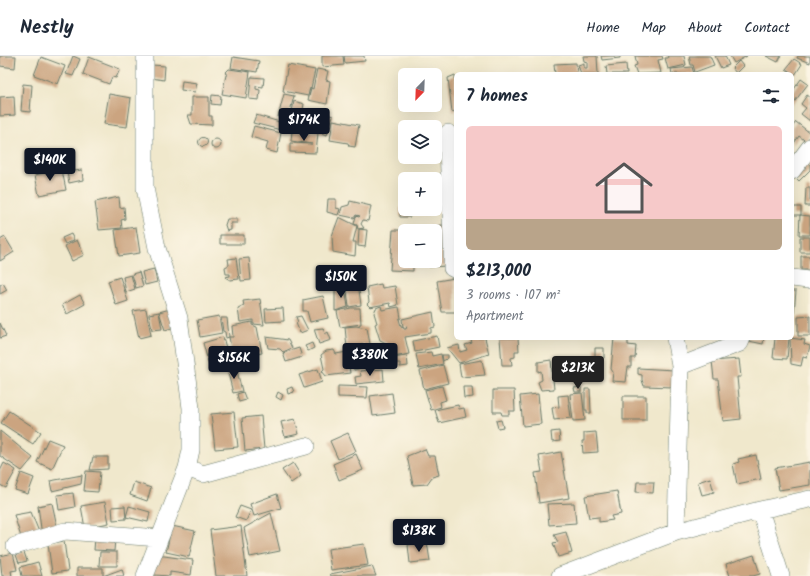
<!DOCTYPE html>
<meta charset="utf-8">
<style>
:root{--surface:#fff;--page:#f6f6f7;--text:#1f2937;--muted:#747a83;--line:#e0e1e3;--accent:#111827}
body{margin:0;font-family:Kalam,sans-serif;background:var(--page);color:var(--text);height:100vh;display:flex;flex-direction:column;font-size:15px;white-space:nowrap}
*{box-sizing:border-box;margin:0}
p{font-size:13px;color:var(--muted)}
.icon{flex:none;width:22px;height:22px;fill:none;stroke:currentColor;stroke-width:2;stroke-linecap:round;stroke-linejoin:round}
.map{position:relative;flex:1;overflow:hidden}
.panel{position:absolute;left:454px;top:16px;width:340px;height:268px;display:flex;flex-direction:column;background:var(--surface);border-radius:6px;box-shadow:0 4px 16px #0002}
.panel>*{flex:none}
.needle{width:26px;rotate:203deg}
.tools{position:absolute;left:398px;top:12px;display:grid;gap:8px}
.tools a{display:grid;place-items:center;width:44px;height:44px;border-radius:6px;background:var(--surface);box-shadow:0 4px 16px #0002;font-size:20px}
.price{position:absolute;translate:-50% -34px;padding:0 9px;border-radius:4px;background:var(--accent);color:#fff;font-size:13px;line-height:26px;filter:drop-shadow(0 1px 2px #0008)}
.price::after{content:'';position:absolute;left:50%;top:24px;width:12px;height:9px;margin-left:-6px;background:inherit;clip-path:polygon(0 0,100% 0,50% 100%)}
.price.selected{background:#222;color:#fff}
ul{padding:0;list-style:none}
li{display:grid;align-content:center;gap:8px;height:212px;padding:0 12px}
li span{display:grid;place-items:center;height:124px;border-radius:6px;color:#555}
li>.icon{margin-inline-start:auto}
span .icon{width:72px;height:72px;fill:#fffc;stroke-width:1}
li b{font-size:17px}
h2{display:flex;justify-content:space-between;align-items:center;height:48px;padding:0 12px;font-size:17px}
header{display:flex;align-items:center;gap:24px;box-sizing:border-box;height:56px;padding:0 20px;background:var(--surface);border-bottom:1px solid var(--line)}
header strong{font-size:19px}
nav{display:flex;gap:22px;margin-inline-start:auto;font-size:14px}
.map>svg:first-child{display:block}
.building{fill:#cba480}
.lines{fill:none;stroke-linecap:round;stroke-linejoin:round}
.minor-casing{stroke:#687969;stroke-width:18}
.minor{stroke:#fff;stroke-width:17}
</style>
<header>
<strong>Nestly</strong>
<nav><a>Home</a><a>Map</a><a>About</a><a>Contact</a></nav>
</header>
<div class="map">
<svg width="810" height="520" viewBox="0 0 810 520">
<rect width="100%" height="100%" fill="#fcf5e5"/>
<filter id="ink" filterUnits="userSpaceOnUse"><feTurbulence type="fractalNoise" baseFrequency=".025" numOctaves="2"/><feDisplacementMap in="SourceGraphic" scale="8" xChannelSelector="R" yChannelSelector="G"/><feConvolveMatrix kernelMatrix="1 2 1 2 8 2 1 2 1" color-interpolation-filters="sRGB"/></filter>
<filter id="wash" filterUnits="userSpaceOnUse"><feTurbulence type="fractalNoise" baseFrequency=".012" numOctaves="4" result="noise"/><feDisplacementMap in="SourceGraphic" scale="16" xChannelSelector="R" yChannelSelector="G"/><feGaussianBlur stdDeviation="0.9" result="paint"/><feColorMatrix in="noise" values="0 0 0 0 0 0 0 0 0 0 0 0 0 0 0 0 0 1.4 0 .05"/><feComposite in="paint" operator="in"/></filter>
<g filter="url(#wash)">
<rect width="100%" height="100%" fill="#f0e8cc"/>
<g id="blocks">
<path class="building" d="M0,0H16L15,12L0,10Z
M73,0L80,3L73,20L66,18Z
M322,0H343L344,9L322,11Z
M344,0H364L365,5L345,7Z
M583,0H597L598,18H581L578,9L584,7V12H587V6L584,5Z
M601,0H620V2L602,4Z
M635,0H662L663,3L658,4L661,17L637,18L634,10L637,9Z
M667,0H684L686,9L668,13L665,2H668Z
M689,0H710L714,9L695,16L693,9H691Z
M715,0H725L729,9L721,12Z
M730,0H747L734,7Z
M766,0H781L778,6Z
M798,0H810V7L797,2Z
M41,1L65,10L58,28L34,19Z
M89,1L120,13L116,22L112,21L109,28L83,18Z
M233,1L259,5L257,16L231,12Z
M794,3L802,8L795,19L786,13Z
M739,5L743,10L736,17L732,12Z
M576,7L577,18H555L554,8Z
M626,8L627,18H607L606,10Z
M152,9L165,10L164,24L151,22Z
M288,9L315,14L311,32L310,31L308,40L283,35Z
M692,11L694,18H672L671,13Z
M229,13L250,16L246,42L222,38L226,19H228L225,17Z
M317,13L328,15L326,24L330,25L327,48L308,44L311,32L313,33Z
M455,19L456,55L452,56L448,22Z
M251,21L264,22L263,31L256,30V33L260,34L259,44L249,43Z
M801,23L808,28L792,49V36Z
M182,25L197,27L195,36L181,34Z
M23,28L32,29L30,56L21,55Z
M109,38L131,42L127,71L104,68Z
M284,38L294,40L288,63L278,61Z
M212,39L221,40L220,49L211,48Z
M807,39L810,41V65L801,58L806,52L801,48Z
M14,40L15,59L0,60V41Z
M192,41H209V60H212V69L191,68L188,59H192Z
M294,45L304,48L301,64L291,62Z
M309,53L333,60L327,79L305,72V67Z
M256,59L283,67L281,74L253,67Z
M333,64L359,69L355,91L349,90L348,87L330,84Z
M796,66L810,77L808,87L799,80L792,90V71Z
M254,70L281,77L277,97L266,94L268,86L251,81Z
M292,75L318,77L316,97L290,96V87L312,88L291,85Z
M198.5 86a4.5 4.5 0 1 1 9 0a4.5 4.5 0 1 1-9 0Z
M211 88a5 5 0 1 1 10 0a5 5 0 1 1-10 0Z
M806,105L810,109V114L799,125L793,119Z
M62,114L66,134L39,139L35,119Z
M82,114L83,124L69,127L67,116Z
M806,132H810V150H805Z
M119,141L120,152L124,151L125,163L121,164L122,172L99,174L95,146Z
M328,143H336V152L340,153L338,159L327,156Z
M350,145L371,150L368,165L363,164L361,168L364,172L358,173L357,169L354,168L356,160L359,161L360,160L356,159L354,162L340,159L342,151L349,149Z
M793,151H801V159H793Z
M400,152L410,153V161H400Z
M800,159L810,160V179H799Z
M339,161L357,170L353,186H356L355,200L333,196L332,180Z
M227,163H237V167H231V174L227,175L225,169Z
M444,169L447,210L429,211V205H435V175H427L430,170Z
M136,171L140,197L119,200L115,174Z
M359,173L367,174L365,191L358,190Z
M393,174H405V205H413V215L390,214Z
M71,178L74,184L65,188L62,182Z
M220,179H244V188H220Z
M5,181L14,196L0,205V184Z
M800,181H810V196H800Z
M77,184L84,199L72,205L65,190Z
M801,200H810V214H801Z
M236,202L239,223L230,224L225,221L230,220V218H226L225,211L229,209L228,203Z
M249,202L251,224L241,225L239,203Z
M154,213L157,226L145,229L142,216Z
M139,216L143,230L136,232L132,218Z
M131,219L135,233L126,236L123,221Z
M120,221L128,245L116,249L108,225Z
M455,222L456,256H442L437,225Z
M349,225H353L354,227L357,225L358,227L361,249L349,251L346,227H349Z
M3,227L7,234L0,238V229Z
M381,228L382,232L395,230L398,249L391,251L390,247L370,251L367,248L369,246L367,231Z
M335,232H345L348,251L335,255Z
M792,235H796L794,257H792Z
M80,239L85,248L67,258L62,249Z
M323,240L328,262L310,266L307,255H303V244Z
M260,243L264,269L253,268V264L240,266L238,253L244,250L243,245Z
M381,250L382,254L399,251L401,262L399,263L401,270L403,271L404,273H406L407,270L403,271L402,263L433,256L435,271L431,272V277L405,281L409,298L389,302L386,287L380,284L375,268L377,267L374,257L376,252Z
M283,252L284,265L266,266L265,253Z
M351,252H360L361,268L340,271L337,255Z
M146,253L151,279L139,282L133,255Z
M170,253L175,271L165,274L159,256Z
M159,256L162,273L152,274L149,258Z
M219,260L222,277L200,281L197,264Z
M301,260L308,274L300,277L296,267L298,266L296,261Z
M810,260V280H798V261Z
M221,262H227L229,281L226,282L225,276L223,275Z
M252,266V269L257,271L262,297L233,302L229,281H233L232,270Z
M0,267L6,280L0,282Z
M356,270L367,272L370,288L366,291L362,287V291L347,292L345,271Z
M323,272L325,278L328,276L331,284L319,288L314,273Z
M437,280L439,291L415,296L413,285Z
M223,281L229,303L209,309L203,287Z
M266,281L288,284L292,292L283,296L280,293L268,292Z
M470,282H485L489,298L459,307L447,292L459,289L460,296L467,294L465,289L472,287Z
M500,282H518L519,295H515V301L511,302L512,309H502Z
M614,282L628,283V289L636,290L635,302H631V311H628L626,326L612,325L613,316L611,313Z
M745,282H764L763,288L744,284Z
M775,282H789L787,303L773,302Z
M790,282L805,284L804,288L810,290L807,302L803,301L801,310L791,308Z
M312,287L314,292L308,295L305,290Z
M359,291L361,298L370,296L369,292H377L381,307L354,314L349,294Z
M299,292L302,301L286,306L283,297Z
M595,292H604V302L595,301Z
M334,294L336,298L347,296L350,317L326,320L322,315L324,313L321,299L326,295Z
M431,296L432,300L441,298L443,308L419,313L416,298Z
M442,299H448V302L443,305Z
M407,300L408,310L400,311V307H392L391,302Z
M739,303L741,321H737L741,363L723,365L718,323H714L712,305Z
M482,304L485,319L461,321L459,308Z
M551,304L554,333L541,334L538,326L542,324L541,315L538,316V306Z
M443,309L448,327L424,333L420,315Z
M236,311L242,335L233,337L227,313Z
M638,312L674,314L673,331L644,330L642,324V319L638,318Z
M318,313L322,326L304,332L299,319Z
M383,313L384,325L356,328L355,321L361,320L360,315Z
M588,316H592V323H588Z
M338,330L368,331L367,342L338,341Z
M442,330L446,344L440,346L441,351L431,354L425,334Z
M292,331L294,336L288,338L287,333Z
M463,331H472L473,341L464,342Z
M581,331V336H575L574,332Z
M585,333H590L591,357H587V354H585Z
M493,334H514L515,355H509V359H502L501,356H493Z
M243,336L246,344L239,346L237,338Z
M278,336L283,339L281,344L276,341Z
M392,337L395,357L373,360L370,340Z
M582,337L585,364L573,365L570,338Z
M538,338L541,368L523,370L520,340Z
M568,339L571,362L554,364L552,352L559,351L558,340Z
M623,340H646V364H623Z
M458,349L459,353L464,352L466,361L439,367L435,354Z
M9,355L41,376L33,388L1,367Z
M234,356L238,391L215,393L211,358Z
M261,360L264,393L245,395L242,362Z
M295,363L299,378L285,381L281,366Z
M501,364L503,371L498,372L496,365Z
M0,375L33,402L22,415L0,400Z
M559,375L560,385L552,386L551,376Z
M596,376L598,396L583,397L582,385H584V377Z
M348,377L356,395L338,403L330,385Z
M48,383L63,389L52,413L37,406Z
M425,393L428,400H435L439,419L432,421L427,428L413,429L407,400Z
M561,396L569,442L539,447L535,417L542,416L539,400Z
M356,398L363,414L339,424L333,408Z
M756,399L761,423L737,428L733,408L739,406L738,403Z
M93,401H108V413L90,414Z
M810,406V429L779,434L775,412Z
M4,407L16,414L6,432L0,429V415Z
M293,407L301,420L291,427L282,414Z
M86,415L100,416L98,436L84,435Z
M21,417L34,422L28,438L15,434Z
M82,419L81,428L52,435L50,425Z
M710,422L714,436L702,439L698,426Z
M134,426L151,432L147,445L130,439Z
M637,426H654L653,437L636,436Z
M617,435L621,458L611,460L613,464L599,466V461L589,462L585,440Z
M73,437L75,451L59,454L57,439Z
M277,438L281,452L254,460L250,448Z
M105,446L109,467L85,472L81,450Z
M52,447L58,475L42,480L38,450Z
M574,447L576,467L549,469L547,448Z
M125,450L126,463L113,464L112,451Z
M129,450L150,456L148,466L126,461Z
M240,450L251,454L246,465L235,461Z
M31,456L39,476L21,481L14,459Z
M271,457L280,495L250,501L244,472Z
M172,470L195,475L189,501L166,496Z
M241,470L247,520H216L210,474Z
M566,476L572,497L558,501L553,487L558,486L554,479Z
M95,482L115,483L114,495L94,494Z
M64,485L68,515L52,517L48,488Z
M427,486L430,505L410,507L408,489Z
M364,488L368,509L331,514L328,493Z
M24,496L27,505L19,507L16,499Z
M100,496H117V510H99Z
M13,497L17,514L11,515L12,520H2L0,500Z
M157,499L193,504L191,519L170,516V520L154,519Z
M754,499L760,518L753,520H730L726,508Z
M38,506L42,520H22L20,511Z
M372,510L376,520H331L330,518Z
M77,512H103V520H77Z
M122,513L124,520H103Z"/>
</g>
</g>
<g filter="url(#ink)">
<use href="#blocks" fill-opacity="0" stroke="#687969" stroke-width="1"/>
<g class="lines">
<defs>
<path id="minor" d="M145,0V132L157,192L179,262L191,352V394L187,412L145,520
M448,77C448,122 453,167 452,212L456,214
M792,115L810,91
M792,222L808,224
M675,282L680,310L676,476
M680,310L740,287L742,282
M187,412L203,418L306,390
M760,454L781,520
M15,490L65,475L159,482
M560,520L676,476L760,454L810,443"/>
</defs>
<use href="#minor" class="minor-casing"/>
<use href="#minor" class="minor"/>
</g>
</g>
</svg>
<div class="tools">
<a><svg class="needle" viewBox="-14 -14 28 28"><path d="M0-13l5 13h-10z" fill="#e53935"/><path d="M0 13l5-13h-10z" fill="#747a83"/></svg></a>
<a><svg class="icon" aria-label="layers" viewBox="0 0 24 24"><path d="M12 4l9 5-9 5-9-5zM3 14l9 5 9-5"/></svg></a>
<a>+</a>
<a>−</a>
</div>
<b class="price" style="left:304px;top:86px">$174K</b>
<b class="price" style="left:50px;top:126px">$140K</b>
<b class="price" style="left:341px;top:243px">$150K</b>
<b class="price" style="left:370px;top:321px">$380K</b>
<b class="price" style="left:234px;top:324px">$156K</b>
<b class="price selected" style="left:578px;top:334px">$213K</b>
<b class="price" style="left:419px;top:497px">$138K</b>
<section class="panel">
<h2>7 homes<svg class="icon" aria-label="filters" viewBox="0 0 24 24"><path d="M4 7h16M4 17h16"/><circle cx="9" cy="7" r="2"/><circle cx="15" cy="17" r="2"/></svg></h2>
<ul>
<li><span style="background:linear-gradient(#f6c9c9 75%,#b9a48a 0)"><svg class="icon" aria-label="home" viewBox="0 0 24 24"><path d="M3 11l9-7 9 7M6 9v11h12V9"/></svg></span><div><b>$213,000</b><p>3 rooms · 107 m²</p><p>Apartment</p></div></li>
</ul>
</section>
</div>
